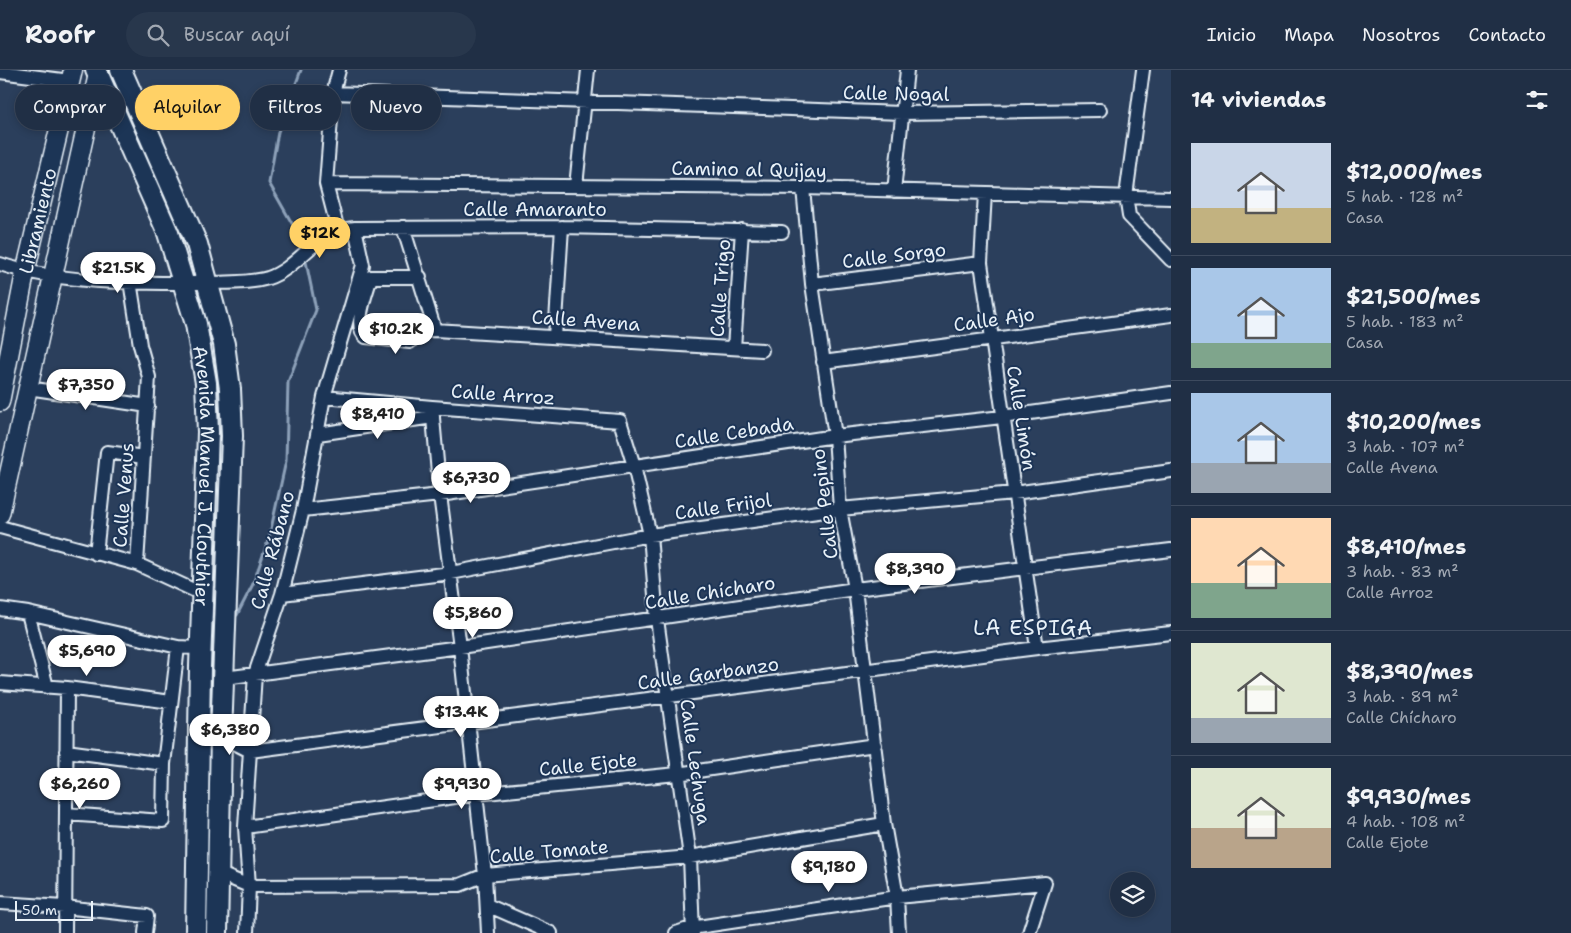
<!DOCTYPE html>
<html lang="es">
<meta charset="utf-8">
<style>
:root{--surface:#202f45;--page:#28374c;--text:#f1f3f6;--muted:#a2a9b3;--line:#3d4a5e;--accent:#ffd166}
body{margin:0;font-family:"Shantell Sans",sans-serif;background:var(--page);color:var(--text);height:100vh;display:flex;flex-direction:column;font-size:19px;white-space:nowrap}
*{box-sizing:border-box;margin:0}
p{font-size:16px;color:var(--muted)}
.icon{flex:none;width:28px;height:28px;fill:none;stroke:currentColor;stroke-width:2;stroke-linecap:round;stroke-linejoin:round}
.map{position:relative;flex:1;overflow:hidden}
.side{display:flex;flex-direction:column;background:var(--surface);width:400px}
.side>*{flex:none}
.top-card{position:absolute;left:15px;top:15px;width:475px;height:45px;display:flex;gap:10px}
.buttons{position:absolute;left:1110px;top:802px;display:grid;gap:10px}
.buttons a{display:grid;place-items:center;width:45px;height:45px;border-radius:50%;background:var(--surface);box-shadow:0 2px 8px #0003,0 0 0 1px var(--line);font-size:25px}
.scale{position:absolute;left:15px;bottom:12px;width:78px;box-sizing:border-box;padding-left:5px;border:2px solid #e8f1f8;border-top:0;font-size:14px;line-height:18px;white-space:nowrap;color:#e8f1f8;-webkit-text-stroke:4px #1d3557;paint-order:stroke}
.price{position:absolute;translate:-50% -42px;padding:0 11px;border-radius:18px;background:#fff;color:#222;font-size:16px;line-height:32px;filter:drop-shadow(0 1px 2px #0008)}
.price::after{content:'';position:absolute;left:50%;top:30px;width:15px;height:11px;margin-left:-8px;background:inherit;clip-path:polygon(0 0,100% 0,50% 100%)}
.price.selected{background:var(--accent);color:#111}
ul{padding:0;list-style:none}
li{display:flex;align-items:center;gap:15px;height:125px;padding:0 20px}
li+li{border-top:1px solid var(--line)}
li span{display:grid;place-items:center;flex:none;width:140px;height:100px;border-radius:0px;color:#555}
li>.icon{margin-inline-start:auto}
span .icon{width:60px;height:60px;fill:#fffc;stroke-width:1}
li b{font-size:21px}
h2{display:flex;justify-content:space-between;align-items:center;height:60px;padding:0 20px;font-size:21px}
.pill{padding:0 18px;border-radius:22px;background:var(--surface);box-shadow:0 2px 8px #0003,0 0 0 1px var(--line);font-size:18px;line-height:45px}
.pill.selected{background:var(--accent);color:#111}
header{display:flex;align-items:center;gap:30px;box-sizing:border-box;height:70px;padding:0 25px;background:var(--surface);border-bottom:1px solid var(--line)}
header strong{font-size:24px}
nav{display:flex;gap:28px;margin-inline-start:auto;font-size:18px}
.search{width:350px;height:45px;background:var(--page);display:flex;align-items:center;gap:12px;box-sizing:border-box;padding:0 18px;border-radius:28px;color:var(--muted);font-size:19px}
main{display:flex;flex:1;min-height:0}
.map>svg:first-child{display:block}
.lines{fill:none;stroke-linecap:round;stroke-linejoin:round}
.stream{stroke:#8da1b9;stroke-width:3}
.minor-casing{stroke:#e8f1f8;stroke-width:16}
.secondary-casing{stroke:#e8f1f8;stroke-width:21}
.primary-casing{stroke:#e8f1f8;stroke-width:24}
.minor{stroke:#1d3557;stroke-width:12}
.secondary{stroke:#1d3557;stroke-width:18}
.primary{stroke:#1d3557;stroke-width:20}
.labels{text-anchor:middle;stroke-width:4;stroke-linejoin:round;paint-order:stroke}
.street-label{font-size:19px;fill:#e8f1f8;stroke:#1d3557}
.quarter-label{font-size:21px;letter-spacing:1px;fill:#e8f1f8;stroke:#1d3557}
</style>
<header>
<strong>Roofr</strong>
<div class="search"><svg class="icon" aria-label="search" viewBox="0 0 24 24"><circle cx="10" cy="10" r="6"/><path d="M15 15l6 6"/></svg>Buscar aquí</div>
<nav><a>Inicio</a><a>Mapa</a><a>Nosotros</a><a>Contacto</a></nav>
</header>
<main>
<div class="map">
<svg width="1171" height="863" viewBox="0 0 1171 863">
<rect width="100%" height="100%" fill="#2b3f5c"/>
<filter id="ink" filterUnits="userSpaceOnUse"><feTurbulence type="fractalNoise" baseFrequency=".02" numOctaves="2"/><feDisplacementMap in="SourceGraphic" scale="10" xChannelSelector="R" yChannelSelector="G"/><feConvolveMatrix kernelMatrix="1 2 1 2 8 2 1 2 1" color-interpolation-filters="sRGB"/></filter>
<g filter="url(#ink)">
<g class="lines">
<path class="stream" d="M301,0L278,62L269,113L302,171L303,178
M237,545L253,514L269,468L286,391L288,312L316,240L305,187"/>
<defs>
<path id="minor" d="M1143,0L1126,126L1129,146L1171,190
M0,2L70,11
M333,23L902,43L1100,40
M326,114L803,118L1171,128
M576,116L588,0
M803,118L812,214L835,366L840,439L855,519L884,754L897,827L899,863
M894,121L907,0
M985,123L981,193L1037,578
M403,157L435,260
M338,160L326,114L333,23L339,0
M0,194C60,214 140,213 203,213C224,212 248,214 268,208C292,200 308,176 329,164C337,159 346,159 355,158L562,157L782,162
M420,207H371C367,222 352,257 366,267L410,272L419,261L435,260L762,280
M130,211L140,275L149,307L137,494
M812,214L981,193
M555,267L562,157
M734,278L742,160
M823,292L1171,245
M28,318L148,336
M324,327L432,337L620,351L634,396L650,465L657,549L690,787L693,863
M432,337L440,425L460,577L485,805L488,863
M318,364L433,347
M303,440L440,425L835,366L1002,347L1171,323
M0,457L137,494L202,524
M96,484L107,382L144,387
M282,524L451,503L650,465L840,439L1014,423L1171,401
M0,539L28,543L178,577L200,578
M28,543L47,617
M224,608L460,577L855,519L1171,480
M0,613L67,618L171,632
M201,656L250,681L1037,578L1171,563
M66,681L164,694
M66,744L163,751L164,694L178,577
M245,757L476,724L677,704L875,675
M218,803L249,816L460,815L485,805L690,787L884,754
M0,833L64,837L147,846L145,863
M487,835L551,863
M65,863L67,618
M247,863L249,816L245,757L255,604L282,524L303,440L324,327L363,195L355,158
M676,863L691,858L897,827L1045,813L1029,863"/>
<g id="secondary">
<path id="s1" d="M0,332L25,203L73,0"/>
<path d="M0,444L98,4"/>
</g>
<g id="primary">
<path id="s2" d="M96,0L168,163L196,254L206,313L208,362L200,597L196,863"/>
<path d="M121,0L197,174L224,274L230,319L232,366L221,666L217,863"/>
</g>
</defs>
<use href="#minor" class="minor-casing"/>
<use href="#secondary" class="secondary-casing"/>
<use href="#primary" class="primary-casing"/>
<use href="#minor" class="minor"/>
<use href="#secondary" class="secondary"/>
<use href="#primary" class="primary"/>
</g>
</g>
<g class="labels">
<g class="street-label">
<text transform="translate(896 23) rotate(1)" y="7">Calle Nogal</text>
<text transform="translate(749 99) rotate(1)" y="7">Camino al Quijay</text>
<text x="535" y="146">Calle Amaranto</text>
<text dy="7" stroke="none"><textPath href="#s1" startOffset="185">Libramiento</textPath></text>
<text transform="translate(894 185) rotate(-7)" y="7">Calle Sorgo</text>
<text transform="translate(720 218) rotate(-86)" y="7">Calle Trigo</text>
<text transform="translate(994 249) rotate(-8)" y="7">Calle Ajo</text>
<text transform="translate(586 250) rotate(4)" y="7">Calle Avena</text>
<text transform="translate(503 324) rotate(4)" y="7">Calle Arroz</text>
<text transform="translate(1022 348) rotate(81)" y="7">Calle Limón</text>
<text transform="translate(734 362) rotate(-9)" y="7">Calle Cebada</text>
<text dy="7" stroke="none"><textPath href="#s2" startOffset="426">Avenida Manuel J. Clouthier</textPath></text>
<text transform="translate(123 425) rotate(-86)" y="7">Calle Venus</text>
<text transform="translate(824 434) rotate(-97)" y="7">Calle Pepino</text>
<text transform="translate(723 436) rotate(-8)" y="7">Calle Frijol</text>
<text transform="translate(272 480) rotate(-75)" y="7">Calle Rábano</text>
<text transform="translate(710 522) rotate(-9)" y="7">Calle Chícharo</text>
<text transform="translate(708 603) rotate(-8)" y="7">Calle Garbanzo</text>
<text transform="translate(696 692) rotate(82)" y="7">Calle Lechuga</text>
<text transform="translate(588 694) rotate(-6)" y="7">Calle Ejote</text>
<text transform="translate(549 781) rotate(-5)" y="7">Calle Tomate</text>
</g>
<g class="quarter-label">
<text x="1033" y="565">LA ESPIGA</text>
</g>
</g>
</svg>
<div class="buttons">
<a><svg class="icon" aria-label="layers" viewBox="0 0 24 24"><path d="M12 4l9 5-9 5-9-5zM3 14l9 5 9-5"/></svg></a>
</div>
<div class="scale">50 m</div>
<b class="price selected" style="left:320px;top:189px">$12K</b>
<b class="price" style="left:118px;top:224px">$21.5K</b>
<b class="price" style="left:396px;top:285px">$10.2K</b>
<b class="price" style="left:86px;top:341px">$7,350</b>
<b class="price" style="left:378px;top:370px">$8,410</b>
<b class="price" style="left:471px;top:434px">$6,730</b>
<b class="price" style="left:915px;top:525px">$8,390</b>
<b class="price" style="left:473px;top:569px">$5,860</b>
<b class="price" style="left:87px;top:607px">$5,690</b>
<b class="price" style="left:461px;top:668px">$13.4K</b>
<b class="price" style="left:230px;top:686px">$6,380</b>
<b class="price" style="left:80px;top:740px">$6,260</b>
<b class="price" style="left:462px;top:740px">$9,930</b>
<b class="price" style="left:829px;top:823px">$9,180</b>
<div class="top-card">
<a class="pill">Comprar</a>
<a class="pill selected">Alquilar</a>
<a class="pill">Filtros</a>
<a class="pill">Nuevo</a>
</div>
</div>
<section class="side">
<h2>14 viviendas<svg class="icon" aria-label="filters" viewBox="0 0 24 24"><path d="M4 7h16M4 17h16"/><circle cx="9" cy="7" r="2"/><circle cx="15" cy="17" r="2"/></svg></h2>
<ul>
<li><span style="background:linear-gradient(#c9d6e8 65%,#c2b280 0)"><svg class="icon" aria-label="home" viewBox="0 0 24 24"><path d="M3 11l9-7 9 7M6 9v11h12V9"/></svg></span><div><b>$12,000/mes</b><p>5 hab. · 128 m²</p><p>Casa</p></div></li>
<li><span style="background:linear-gradient(#a9c7e8 75%,#7fa58c 0)"><svg class="icon" aria-label="home" viewBox="0 0 24 24"><path d="M3 11l9-7 9 7M6 9v11h12V9"/></svg></span><div><b>$21,500/mes</b><p>5 hab. · 183 m²</p><p>Casa</p></div></li>
<li><span style="background:linear-gradient(#a9c7e8 70%,#9aa5b1 0)"><svg class="icon" aria-label="home" viewBox="0 0 24 24"><path d="M3 11l9-7 9 7M6 9v11h12V9"/></svg></span><div><b>$10,200/mes</b><p>3 hab. · 107 m²</p><p>Calle Avena</p></div></li>
<li><span style="background:linear-gradient(#ffd9b3 65%,#7fa58c 0)"><svg class="icon" aria-label="home" viewBox="0 0 24 24"><path d="M3 11l9-7 9 7M6 9v11h12V9"/></svg></span><div><b>$8,410/mes</b><p>3 hab. · 83 m²</p><p>Calle Arroz</p></div></li>
<li><span style="background:linear-gradient(#dfe7d0 75%,#9aa5b1 0)"><svg class="icon" aria-label="home" viewBox="0 0 24 24"><path d="M3 11l9-7 9 7M6 9v11h12V9"/></svg></span><div><b>$8,390/mes</b><p>3 hab. · 89 m²</p><p>Calle Chícharo</p></div></li>
<li><span style="background:linear-gradient(#dfe7d0 60%,#b9a48a 0)"><svg class="icon" aria-label="home" viewBox="0 0 24 24"><path d="M3 11l9-7 9 7M6 9v11h12V9"/></svg></span><div><b>$9,930/mes</b><p>4 hab. · 108 m²</p><p>Calle Ejote</p></div></li>
</ul>
</section>
</main>
